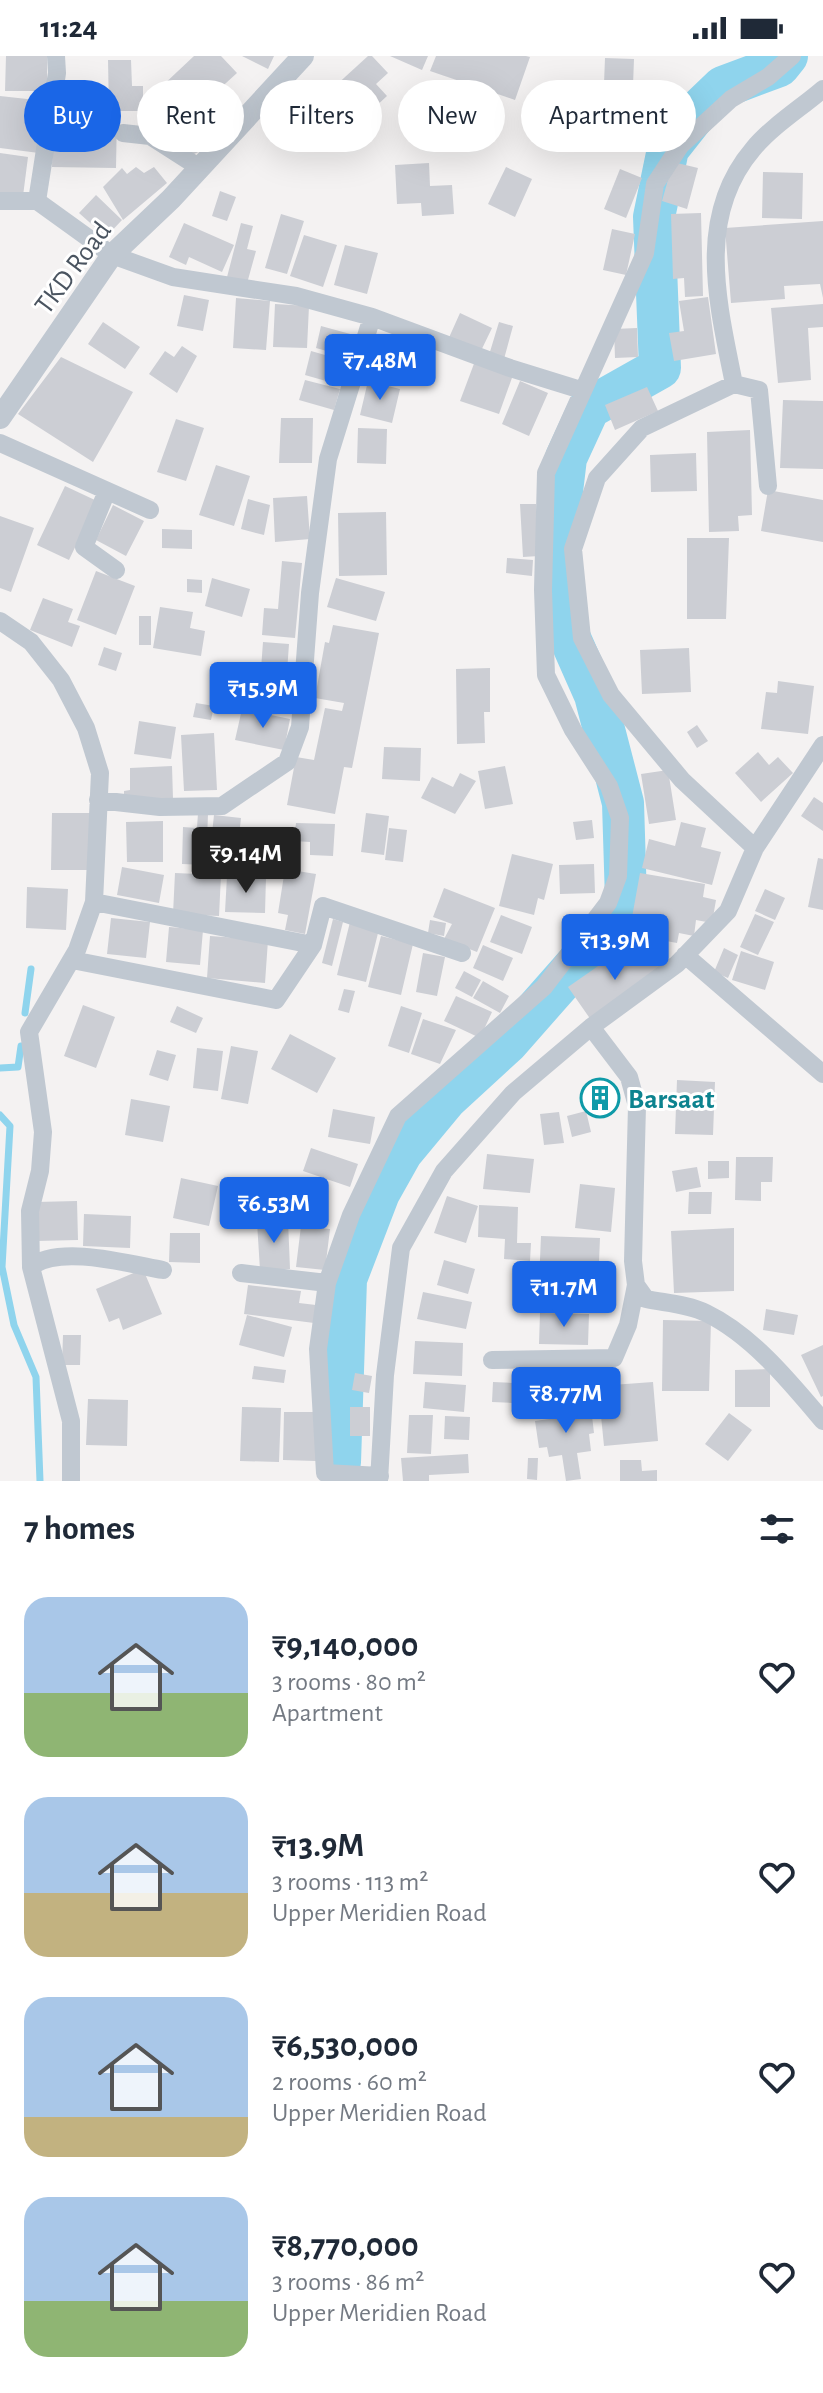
<!DOCTYPE html>
<meta charset="utf-8">
<style>
:root{--surface:#fff;--page:#f6f6f7;--text:#1f2937;--muted:#747a83;--accent:#1a66e7}
body{margin:0;font-family:"Alegreya Sans",sans-serif;background:var(--page);color:var(--text);height:100vh;display:flex;flex-direction:column;font-size:30px;white-space:nowrap}
*{box-sizing:border-box;margin:0}
p{font-size:26px;color:var(--muted)}
.icon{flex:none;width:44px;height:44px;fill:none;stroke:currentColor;stroke-width:2;stroke-linecap:round;stroke-linejoin:round}
.map{position:relative;height:1425px;overflow:hidden}
.drawer{display:flex;flex-direction:column;background:var(--surface);flex:1}
.drawer>*{flex:none}
.banner{position:absolute;left:24px;top:24px;width:776px;height:72px;display:flex;gap:16px}
.price{position:absolute;translate:-50% -68px;padding:0 18px;border-radius:8px;background:var(--accent);color:#fff;font-size:26px;line-height:52px;filter:drop-shadow(0 2px 4px #0008)}
.price::after{content:'';position:absolute;left:50%;top:48px;width:24px;height:18px;margin-left:-12px;background:inherit;clip-path:polygon(0 0,100% 0,50% 100%)}
.price.selected{background:#222;color:#fff}
ul{padding:0;list-style:none}
li{display:flex;align-items:center;gap:24px;height:200px;padding:0 24px}
li span{display:grid;place-items:center;flex:none;width:224px;height:160px;border-radius:24px;color:#555}
li>.icon{margin-inline-start:auto}
span .icon{width:96px;height:96px;fill:#fffc;stroke-width:1}
li b{font-size:34px}
h2{display:flex;justify-content:space-between;align-items:center;height:96px;padding:0 24px;font-size:34px}
.pill{padding:0 28px;border-radius:36px;background:var(--surface);box-shadow:0 8px 32px #0002;font-size:28px;line-height:72px}
.pill.selected{background:var(--accent);color:#fff}
.status{display:flex;justify-content:space-between;align-items:center;height:56px;padding:0 40px;background:var(--surface);direction:ltr}
.status svg{height:22px;fill:currentColor}
.map>svg:first-child{display:block}
.lines{fill:none;stroke-linecap:round;stroke-linejoin:round}
.stream{stroke:#8fd4ed;stroke-width:7}
.river{stroke:#8fd4ed;stroke-width:42}
.building{fill:#ccced4}
.minor{stroke:#c0c8d1;stroke-width:18}
.tertiary{stroke:#c0c8d1;stroke-width:22}
.labels{text-anchor:middle;stroke-width:6;stroke-linejoin:round;paint-order:stroke}
.street-label{font-size:28px;fill:#4a5460;stroke:#fff}
.culture-label{font-size:28px;font-weight:bold;fill:#0d838f;stroke:#fff;text-anchor:start}
</style>
<div class="status"><b>11:24</b><svg viewBox="0 0 49 12"><path d="M0 12V9h3v3zM5 12V6h3v6zM10 12V3h3v9zM15 12V0h3v12zM26 1h20v11H26zM47 4h2v5h-2z"/></svg></div>
<div class="map">
<svg width="823" height="1425" viewBox="0 0 823 1425">
<rect width="100%" height="100%" fill="#f4f2f2"/>
<g class="lines">
<path class="stream" d="M25,957L31,913
M0,1012L18,1011L21,990
M0,1059L10,1070L2,1211L14,1269L36,1321L40,1425"/>
<path class="river" d="M340,1406L346,1223L379,1137L402,1096L446,1043L507,987L604,877L626,844L623,747L595,639L557,553V477L566,402L589,352L660,312L654,161L668,93L698,55L723,31L779,10L787,0"/>
</g>
<path class="building" d="M6,0H47V35H5Z
M194,0H221L237,17L171,77L144,47Z
M242,0H274L268,13Z
M368,0H372L388,17L376,28L387,40L362,63L333,32Z
M390,0H428L422,14Z
M436,0H526L530,1L515,44L430,15Z
M605,2L634,3L633,29L604,28Z
M108,4H131L132,30H143V55H109Z
M0,40L45,45L39,97L0,92Z
M53,57L117,58L116,112L52,111Z
M628,60L661,64L658,90L625,86Z
M202,66L213,89L192,99L181,76Z
M0,97L28,101L23,140L0,137Z
M673,106L698,112L687,153L662,145Z
M429,107L430,130L452,129L454,158L422,160L421,147L397,148L395,109Z
M136,111L144,117L154,111L167,127L123,164L103,131L122,112L127,118Z
M506,111L532,123L515,161L488,148Z
M620,113L642,122L626,162L604,153Z
M763,116L803,117L802,163L762,162Z
M220,135L236,141L227,165L212,160Z
M96,139L122,164L106,181L79,157Z
M701,157L703,240L685,241L684,222L673,223L671,158Z
M281,158L304,165L287,218L265,212Z
M823,165V242L820,228L784,230L785,243L731,247L725,172Z
M184,167L234,189L222,216L189,201L186,209L169,201Z
M241,167L253,170L247,193L256,195L246,231L226,225Z
M612,173L635,178L626,219L603,214Z
M304,179L337,189L323,231L290,220Z
M345,189L378,197L367,238L334,229Z
M184,239L209,244L203,275L177,270Z
M708,241L716,298L674,305L669,277L684,275L679,245Z
M236,242L270,245L266,294L233,292Z
M275,248L309,250L307,292L273,291Z
M823,248V271L808,272L811,324L778,327L771,252Z
M460,257L492,272L478,301L447,286Z
M103,266L140,291L125,313L88,288Z
M499,266L513,270L504,303L489,299Z
M321,270L354,279L348,301L316,292Z
M637,272L638,301L615,302L614,273Z
M182,290L197,300L177,337L149,318L165,295L174,301Z
M311,295L346,305L340,329L305,319Z
M61,301L133,336L93,406L18,358Z
M475,305L513,319L499,358L460,345Z
M305,324L340,333L334,354L299,344Z
M368,325L400,333L392,367L360,359Z
M520,325L548,337L529,380L502,368Z
M647,331L658,355L615,374L605,349Z
M783,344L823,345V413L780,412Z
M281,362H313L312,407H279Z
M176,363L204,372L186,425L157,416Z
M358,372L387,373L386,408L357,407Z
M750,374L752,459L738,460L739,475L709,476L707,376Z
M696,397L697,435L651,436L650,399Z
M216,409L250,420L234,470L199,459Z
M65,430L97,445L69,504L37,489Z
M768,434L823,444V486L761,475Z
M307,440L310,483L275,486L273,442Z
M248,443L270,449L264,479L241,473Z
M520,448H536L539,500L523,501Z
M113,449L144,465L126,500L96,484Z
M386,456L387,519L339,520L338,457Z
M0,460L34,472L11,536L0,532Z
M162,473L192,474V493L162,492Z
M687,482H729L726,563H687Z
M507,502L533,504L532,520L506,517Z
M282,505L302,507L295,582L262,579L264,552L278,553Z
M96,515L135,530L116,579L77,564Z
M212,522L250,533L242,561L205,550Z
M336,522L385,536L376,565L327,551Z
M187,523L202,524V537L187,536Z
M43,542L73,553L68,566L80,570L72,591L30,574Z
M160,551L193,556L190,572L205,575L201,600L153,592Z
M139,560H151V589H139Z
M333,569L379,577L352,712L344,711L335,758L287,749L296,701L314,704L325,652L342,655L344,647L315,642L325,586L329,587Z
M263,586L289,588L287,616L261,613Z
M104,591L122,597L116,615L98,609Z
M689,592L691,636L642,638L640,594Z
M490,612V656H484L485,687L457,688L456,613Z
M244,619L296,621V652L243,651Z
M778,625L814,630L808,678L761,673L766,636L777,637Z
M196,647L214,650L211,664L193,661Z
M242,653L290,663L284,694L235,684Z
M139,665L176,671L171,703L134,698Z
M697,669L708,685L697,692L687,676Z
M214,677L217,734L184,735L181,679Z
M384,691L421,692L420,725L382,723Z
M758,696L769,709L778,701L793,717L761,746L735,717Z
M172,710L173,743L124,744V735L130,734V712Z
M505,710L513,748L485,753L478,715Z
M668,714L676,764L649,768L641,718Z
M460,717L476,725L455,758L421,742L432,721L453,731Z
M814,741L823,747V775L801,760Z
M52,757H93L92,814H51Z
M198,757L208,758L206,809L182,808L183,771L197,772Z
M366,757L389,760L384,799L361,796Z
M214,759L241,762L235,817L208,814Z
M592,764L594,782L576,784L573,766Z
M163,765V806H127L126,766Z
M681,766L706,772L701,791L721,796L712,829L642,812L649,783L675,790Z
M296,767L335,768L333,800L310,799V786L294,785Z
M389,772L407,774L403,806L385,804Z
M512,798L553,808L544,844L538,842L534,859L499,850Z
M818,802L823,803V854L808,851Z
M594,808L595,837L560,838L559,809Z
M122,811L164,819L159,847L117,839Z
M285,813L316,818L305,878L285,874L288,859L278,857Z
M175,817L221,819L219,860L173,858Z
M640,817L705,828L703,841L716,844L712,867L696,864L694,880L679,877L677,887L629,878Z
M227,820L266,821L265,857L225,856Z
M27,831L68,833L66,874L26,872Z
M444,832L495,852L477,896L444,883L452,868L433,861Z
M765,833L785,842L775,864L755,855Z
M755,858L774,866L758,899L740,891Z
M501,859L532,871L522,898L490,886Z
M111,862L150,866L146,902L107,898Z
M333,863L343,866L332,910L322,907Z
M430,864L446,867L444,880L428,877Z
M350,866L379,873L366,926L337,919Z
M169,871L203,874L200,909L166,906Z
M210,880L268,884L265,927L207,922Z
M381,880L413,888L401,939L368,931Z
M483,889L513,902L503,925L473,912Z
M649,889L665,913L591,964L568,931L604,906L611,916Z
M724,892L738,899L728,922L714,916Z
M741,895L774,906L765,934L732,924Z
M423,897L445,901L437,940L416,936Z
M464,915L481,924L472,941L455,932Z
M483,925L509,940L500,957L473,942Z
M344,933L355,935L349,957L338,954Z
M456,940L492,956L480,982L444,965Z
M83,949L115,961L96,1012L64,1000Z
M177,950L203,962L196,977L170,966Z
M401,950L422,957L409,997L388,990Z
M423,963L456,974L440,1008L411,998Z
M290,978L336,1002L317,1037L271,1013Z
M231,990L258,995L248,1048L221,1043Z
M197,992L223,995L218,1035L193,1032Z
M157,994L176,999L168,1025L149,1019Z
M677,1024L715,1026L713,1079L675,1078Z
M586,1030L616,1031L614,1055L584,1054Z
M131,1043L170,1050L163,1086L125,1079Z
M333,1053L375,1061L370,1088L328,1081Z
M586,1055L591,1076L572,1081L567,1060Z
M559,1056L564,1087L544,1089L540,1058Z
M311,1092L358,1108L350,1131L303,1115Z
M487,1098L534,1103L530,1137L483,1133Z
M736,1101H773L772,1126H761V1145L735,1144Z
M708,1105H729V1122L708,1123Z
M697,1111L701,1131L676,1136L672,1115Z
M181,1122L218,1130L209,1170L173,1162Z
M580,1128L615,1132L611,1176L575,1172Z
M689,1136H712L711,1158H688Z
M447,1140L478,1150L466,1187L434,1177Z
M77,1145L78,1184L36,1185V1146Z
M479,1149L518,1151L517,1187H531L530,1205L504,1203L505,1183L478,1181Z
M84,1158L131,1160L130,1192L83,1190Z
M288,1164L290,1213L260,1214L257,1166Z
M301,1170L330,1173L325,1214L296,1211Z
M734,1172V1235L674,1237L671,1175Z
M170,1177H200V1207L169,1206Z
M541,1180L600,1182L598,1230L539,1227Z
M444,1204L475,1213L468,1238L437,1229Z
M143,1213L162,1258L123,1274L119,1262L109,1266L96,1233Z
M248,1229L301,1235L299,1247L316,1249L314,1267L244,1258Z
M423,1236L472,1246L466,1273L417,1263Z
M766,1253L798,1259L794,1279L763,1274Z
M540,1257L589,1258L588,1289L539,1288Z
M247,1259L292,1271L284,1301L239,1289Z
M663,1264L711,1265L709,1335H662Z
M63,1279H81L80,1309H62Z
M415,1285L463,1287L462,1320L413,1318Z
M823,1289V1340L821,1341L801,1299Z
M254,1310L286,1314L284,1327L252,1323Z
M770,1313V1351H735V1314Z
M355,1317L372,1320L369,1337L352,1334Z
M425,1326L466,1329L464,1356L423,1352Z
M493,1326L514,1327L513,1347L492,1346Z
M653,1326L658,1385L604,1390L598,1330Z
M88,1343L128,1344L127,1390L86,1389Z
M575,1343L578,1362L592,1360L594,1377L589,1378L591,1395L577,1397L581,1423L566,1425L562,1399L549,1401L547,1391L539,1392L535,1365L549,1363L547,1347Z
M242,1351L281,1352L279,1406L240,1405Z
M350,1351H370V1380H350Z
M284,1356H317L316,1405L283,1404Z
M729,1357L752,1374L728,1405L705,1388Z
M409,1359H433L431,1398L407,1397Z
M445,1360L470,1361L469,1384L444,1383Z
M468,1398L469,1417L429,1419V1425H403L401,1402Z
M528,1402H538L537,1424L527,1423Z
M620,1404H641L642,1415L657,1414V1425H620Z"/>
<g class="lines">
<path class="minor" d="M123,77L150,80L200,112
M0,145H37L112,199L173,221L296,240L372,261L328,403L310,537L300,671L287,706L222,750L160,751L98,744
M37,145L57,17L56,0
M372,261L510,312L581,334
M734,328L759,334L768,430
M0,387L150,454
M107,435L84,491L116,514
M0,565L31,586L61,624L86,672L100,717L94,846L77,894L29,976L43,1076L40,1115L30,1155L31,1211
M755,792L823,689
M94,846L313,889L323,850L462,897
M685,899L823,1018
M72,904L276,944L313,889
M591,971L629,1021L637,1050L633,1205L636,1229L646,1243C665,1247 688,1248 706,1257C752,1279 791,1327 823,1365
M241,1217L327,1227
M492,1304L614,1302L628,1269L636,1229
M380,1420L325,1417L318,1293L327,1227L351,1159L398,1060L544,931L608,847L618,820L620,762L609,730L573,674L546,619L543,534L546,417L645,197L655,128L680,90L731,43L768,21L792,0
M71,1425V1365L31,1211C58,1188 130,1208 163,1214
M379,1425L385,1319L401,1192L444,1115L513,1037L591,971L677,908L728,855L755,792L682,724L611,639L582,582L573,493L597,422L642,372L734,328C718,248 695,161 753,93C772,70 801,52 823,33"/>
<path class="tertiary" d="M0,362L112,199L171,143L303,0"/>
</g>
<defs>
<symbol id="building-ring" viewBox="-11 -11 22 22"><circle r="9.5" fill="#fff" stroke="#0f9aa8" stroke-width="1.5"/><path d="M-4-6H4V6H1V3H-1V6H-4ZM-2.5-4.3h1.7v1.8h-1.7ZM.8-4.3h1.7v1.8H.8ZM-2.5-1h1.7V.8h-1.7ZM.8-1h1.7V.8H.8Z" fill="#0f9aa8"/></symbol>
</defs>
<g fill-rule="evenodd">
<use href="#building-ring" x="578" y="1020" width="44" height="44"/>
</g>
<g class="labels">
<g class="street-label">
<text transform="translate(72 211) rotate(-53)" y="10">TKD Road</text>
</g>
<g class="culture-label">
<text x="628" y="1052">Barsaat</text>
</g>
</g>
</svg>
<b class="price" style="left:380px;top:346px">₹7.48M</b>
<b class="price" style="left:263px;top:674px">₹15.9M</b>
<b class="price selected" style="left:246px;top:839px">₹9.14M</b>
<b class="price" style="left:615px;top:926px">₹13.9M</b>
<b class="price" style="left:274px;top:1189px">₹6.53M</b>
<b class="price" style="left:564px;top:1273px">₹11.7M</b>
<b class="price" style="left:566px;top:1379px">₹8.77M</b>
<div class="banner">
<a class="pill selected">Buy</a>
<a class="pill">Rent</a>
<a class="pill">Filters</a>
<a class="pill">New</a>
<a class="pill">Apartment</a>
</div>
</div>
<section class="drawer">
<h2>7 homes<svg class="icon" aria-label="filters" viewBox="0 0 24 24"><path d="M4 7h16M4 17h16"/><circle cx="9" cy="7" r="2"/><circle cx="15" cy="17" r="2"/></svg></h2>
<ul>
<li><span style="background:linear-gradient(#a9c7e8 60%,#8fb573 0)"><svg class="icon" aria-label="home" viewBox="0 0 24 24"><path d="M3 11l9-7 9 7M6 9v11h12V9"/></svg></span><div><b>₹9,140,000</b><p>3 rooms · 80 m²</p><p>Apartment</p></div><svg class="icon" aria-label="heart" viewBox="0 0 24 24"><path d="M12 20l-8-8c-3-5 5-10 8-4 3-6 11-1 8 4z"/></svg></li>
<li><span style="background:linear-gradient(#a9c7e8 60%,#c2b280 0)"><svg class="icon" aria-label="home" viewBox="0 0 24 24"><path d="M3 11l9-7 9 7M6 9v11h12V9"/></svg></span><div><b>₹13.9M</b><p>3 rooms · 113 m²</p><p>Upper Meridien Road</p></div><svg class="icon" aria-label="heart" viewBox="0 0 24 24"><path d="M12 20l-8-8c-3-5 5-10 8-4 3-6 11-1 8 4z"/></svg></li>
<li><span style="background:linear-gradient(#a9c7e8 75%,#c2b280 0)"><svg class="icon" aria-label="home" viewBox="0 0 24 24"><path d="M3 11l9-7 9 7M6 9v11h12V9"/></svg></span><div><b>₹6,530,000</b><p>2 rooms · 60 m²</p><p>Upper Meridien Road</p></div><svg class="icon" aria-label="heart" viewBox="0 0 24 24"><path d="M12 20l-8-8c-3-5 5-10 8-4 3-6 11-1 8 4z"/></svg></li>
<li><span style="background:linear-gradient(#a9c7e8 65%,#8fb573 0)"><svg class="icon" aria-label="home" viewBox="0 0 24 24"><path d="M3 11l9-7 9 7M6 9v11h12V9"/></svg></span><div><b>₹8,770,000</b><p>3 rooms · 86 m²</p><p>Upper Meridien Road</p></div><svg class="icon" aria-label="heart" viewBox="0 0 24 24"><path d="M12 20l-8-8c-3-5 5-10 8-4 3-6 11-1 8 4z"/></svg></li>
</ul>
</section>
